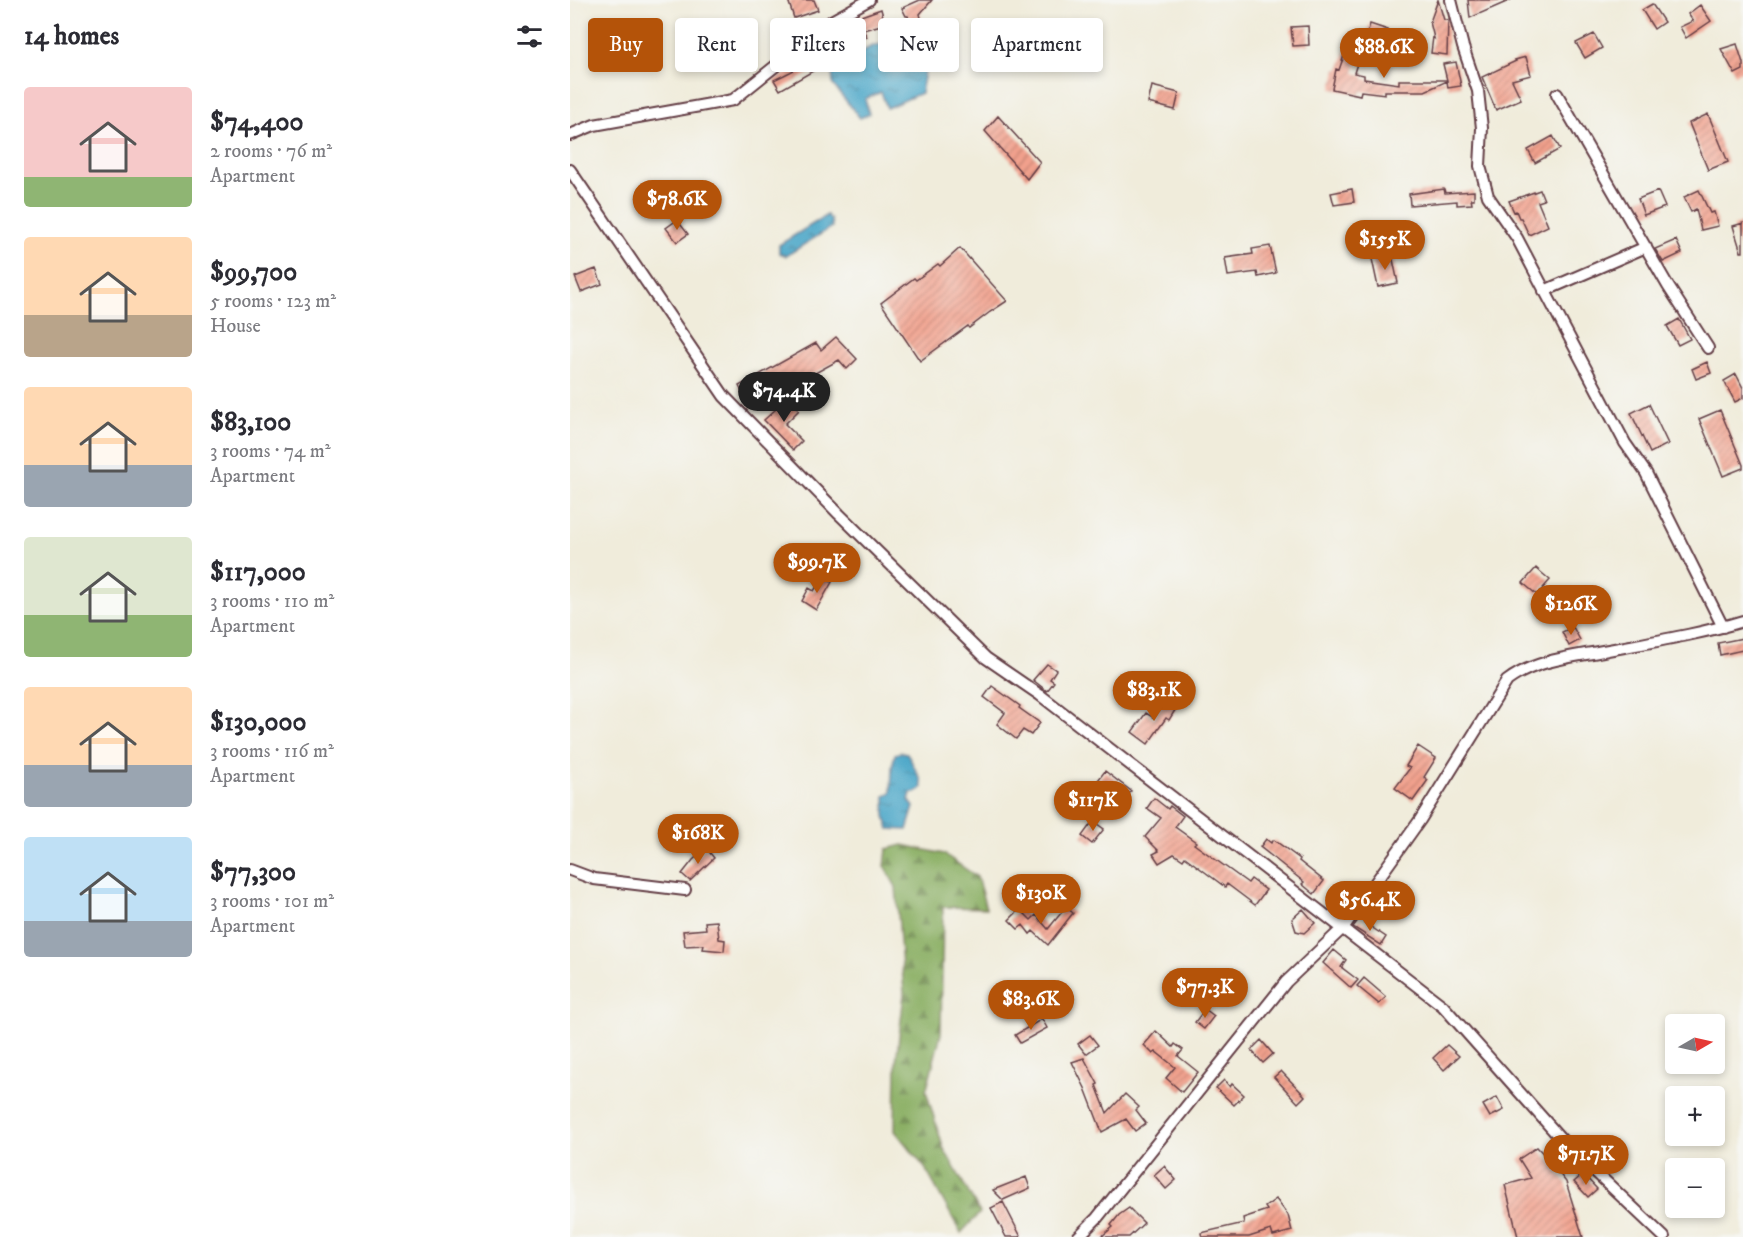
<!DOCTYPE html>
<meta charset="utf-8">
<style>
:root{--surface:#fff;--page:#f7f7f7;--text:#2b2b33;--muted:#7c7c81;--accent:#b45309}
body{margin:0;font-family:"IM FELL DW Pica",serif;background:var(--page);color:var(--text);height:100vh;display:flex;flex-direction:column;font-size:22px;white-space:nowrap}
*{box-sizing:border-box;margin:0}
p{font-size:20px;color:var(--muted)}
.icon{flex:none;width:33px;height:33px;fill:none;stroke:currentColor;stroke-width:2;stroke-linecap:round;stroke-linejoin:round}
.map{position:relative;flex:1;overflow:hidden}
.panel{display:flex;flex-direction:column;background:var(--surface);width:570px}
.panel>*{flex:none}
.guide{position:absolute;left:18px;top:18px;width:570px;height:54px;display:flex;gap:12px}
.needle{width:39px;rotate:81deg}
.fabs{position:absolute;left:1095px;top:1014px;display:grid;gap:12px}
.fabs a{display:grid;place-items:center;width:60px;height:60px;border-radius:6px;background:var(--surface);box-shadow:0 3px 9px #0003;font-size:30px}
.price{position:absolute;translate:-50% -51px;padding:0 14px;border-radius:21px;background:var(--accent);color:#fff;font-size:20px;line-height:39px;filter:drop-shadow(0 2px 3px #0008)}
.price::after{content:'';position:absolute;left:50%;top:36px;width:18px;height:14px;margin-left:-9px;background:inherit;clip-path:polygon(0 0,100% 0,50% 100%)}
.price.selected{background:#222;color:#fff}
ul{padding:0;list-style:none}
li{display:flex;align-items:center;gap:18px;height:150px;padding:0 24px}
li span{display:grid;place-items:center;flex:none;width:168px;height:120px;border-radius:6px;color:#555}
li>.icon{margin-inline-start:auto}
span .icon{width:72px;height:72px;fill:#fffc;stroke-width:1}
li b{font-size:26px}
h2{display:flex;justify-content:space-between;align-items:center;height:72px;padding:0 24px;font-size:26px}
.tag{padding:0 21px;border-radius:6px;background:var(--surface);box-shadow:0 3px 9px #0003;font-size:21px;line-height:54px}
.tag.selected{background:var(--accent);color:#fff}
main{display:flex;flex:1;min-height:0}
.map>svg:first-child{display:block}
.forest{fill:url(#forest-firs);stroke:#6a6747;stroke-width:1.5}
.water{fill:url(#water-ripples);stroke:#4a627a;stroke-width:1.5}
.building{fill:url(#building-hatch)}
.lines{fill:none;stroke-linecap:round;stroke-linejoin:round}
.minor-casing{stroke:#633e45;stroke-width:14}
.minor{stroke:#fff;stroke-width:10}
</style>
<main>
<section class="panel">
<h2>14 homes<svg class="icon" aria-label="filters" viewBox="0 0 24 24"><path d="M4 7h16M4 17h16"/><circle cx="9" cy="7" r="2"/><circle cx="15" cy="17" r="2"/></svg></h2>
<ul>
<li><span style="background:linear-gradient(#f6c9c9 75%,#8fb573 0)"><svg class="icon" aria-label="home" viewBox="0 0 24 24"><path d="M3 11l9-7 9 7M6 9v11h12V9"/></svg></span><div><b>$74,400</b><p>2 rooms · 76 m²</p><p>Apartment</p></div></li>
<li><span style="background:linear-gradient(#ffd9b3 65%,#b9a48a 0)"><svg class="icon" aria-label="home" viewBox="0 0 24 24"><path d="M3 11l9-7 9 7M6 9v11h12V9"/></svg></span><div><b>$99,700</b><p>5 rooms · 123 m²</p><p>House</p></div></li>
<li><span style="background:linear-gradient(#ffd9b3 65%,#9aa5b1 0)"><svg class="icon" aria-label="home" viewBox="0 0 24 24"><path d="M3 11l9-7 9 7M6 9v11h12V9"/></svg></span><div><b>$83,100</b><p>3 rooms · 74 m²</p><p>Apartment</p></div></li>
<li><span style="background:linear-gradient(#dfe7d0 65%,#8fb573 0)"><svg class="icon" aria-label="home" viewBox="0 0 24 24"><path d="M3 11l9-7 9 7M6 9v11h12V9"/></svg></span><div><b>$117,000</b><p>3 rooms · 110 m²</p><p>Apartment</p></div></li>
<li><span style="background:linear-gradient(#ffd9b3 65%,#9aa5b1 0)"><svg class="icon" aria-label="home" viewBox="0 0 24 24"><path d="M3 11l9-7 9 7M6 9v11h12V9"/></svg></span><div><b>$130,000</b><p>3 rooms · 116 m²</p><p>Apartment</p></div></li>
<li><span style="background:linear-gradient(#bfe0f5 70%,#9aa5b1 0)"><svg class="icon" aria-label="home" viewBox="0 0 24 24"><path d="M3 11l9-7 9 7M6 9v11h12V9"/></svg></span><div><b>$77,300</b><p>3 rooms · 101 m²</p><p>Apartment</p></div></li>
</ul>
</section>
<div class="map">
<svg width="1173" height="1237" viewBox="0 0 1173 1237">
<defs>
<pattern id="forest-firs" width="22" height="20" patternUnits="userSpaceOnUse" patternTransform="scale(1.5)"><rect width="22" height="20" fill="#8aaf63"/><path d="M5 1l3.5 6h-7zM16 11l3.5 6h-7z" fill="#738e52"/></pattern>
<pattern id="water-ripples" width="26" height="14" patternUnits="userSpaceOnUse" patternTransform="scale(1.5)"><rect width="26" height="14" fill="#4aa6c8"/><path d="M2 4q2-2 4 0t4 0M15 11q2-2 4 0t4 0" fill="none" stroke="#4087a3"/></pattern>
<pattern id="building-hatch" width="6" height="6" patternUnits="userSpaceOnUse" patternTransform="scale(1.5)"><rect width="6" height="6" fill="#f2a18d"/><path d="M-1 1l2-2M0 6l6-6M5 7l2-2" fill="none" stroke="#c68373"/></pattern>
</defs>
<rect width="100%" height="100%" fill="#f6f6f2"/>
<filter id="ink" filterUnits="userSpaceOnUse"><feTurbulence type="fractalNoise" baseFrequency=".0167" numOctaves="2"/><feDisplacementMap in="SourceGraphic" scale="12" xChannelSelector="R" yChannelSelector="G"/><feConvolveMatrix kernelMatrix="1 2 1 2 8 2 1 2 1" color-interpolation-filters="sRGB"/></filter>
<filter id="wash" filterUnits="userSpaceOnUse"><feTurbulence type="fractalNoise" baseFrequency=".008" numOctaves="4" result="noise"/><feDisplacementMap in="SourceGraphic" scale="24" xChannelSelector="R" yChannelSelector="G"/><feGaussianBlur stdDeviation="1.35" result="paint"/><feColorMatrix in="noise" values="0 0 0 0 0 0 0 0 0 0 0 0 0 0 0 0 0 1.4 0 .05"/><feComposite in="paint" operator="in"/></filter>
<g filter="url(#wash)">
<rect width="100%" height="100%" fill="#f0ecdb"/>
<path class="forest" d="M333,845L374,854L407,877L416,908L373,907L371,1034L356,1091L373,1147L410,1213L391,1233L355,1168L325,1131L326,1062L334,994L326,887L315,867L317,849Z"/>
<path class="water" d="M345,35L359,51L351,93L317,108L311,92L295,99L299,114L290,118L263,85L262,70L300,47Z
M257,215L261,220L262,227L216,256L209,253V245Z
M331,752L337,753L351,780L352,788L346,793H341L339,800L344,807L337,830L319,829L315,816V796L321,793L322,766L325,754Z"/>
<g id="blocks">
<path class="building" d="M218,0H244L248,10L224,18Z
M350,0H362L350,14L353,26L342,29L338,16H336L332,8Z
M868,0L874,20H878L877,55L861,53L863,37L864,38L860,22Z
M898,0H941L900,18Z
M1082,4L1094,22L1084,29L1072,10Z
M1130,5L1141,21L1116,38L1110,27L1123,21L1118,14Z
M311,9L315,24L293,30L297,37L285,43L284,41L248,61L242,51L293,21L291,16Z
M800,24L818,30L814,43L796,37Z
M738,26L739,45L723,46L721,27Z
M1024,34L1032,48L1015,58L1006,43Z
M450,35L468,37L463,58L447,56Z
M1167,44L1173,63V70L1165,74L1151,49Z
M777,47L791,51L784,73L794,75V79L829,84V80H877L873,64L886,62L891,86L878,88L877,81L855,91H815V94L791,91L790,95L762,89L766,69L769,70Z
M956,57L961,75L942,80L951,99L926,110L912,77L946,61L945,60Z
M246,59L250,67L210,90L204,80Z
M582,86L609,93L605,110L578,103Z
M1138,114L1158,162L1138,170L1119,123Z
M428,116L470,162L457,179L415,131Z
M983,136L990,149L965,163L958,150Z
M782,189L784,202L764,205L761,193Z
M874,189L875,193L904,191V199H901L902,204L887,205V201L840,205L839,194Z
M970,190L974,200L968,202L978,226L959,235L951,218H949L946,211L944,212L939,201Z
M1129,190L1140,213L1144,212L1148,226L1131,230L1126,209L1121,212L1114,197Z
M1088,191L1095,207L1074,215L1068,199Z
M107,220L118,234L107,242L96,228Z
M1173,223V252H1171L1163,226Z
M1106,240L1112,253L1093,262L1085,249Z
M700,246L706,273L688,277L687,272L658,276L655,258L683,254L682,249Z
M390,248L437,301L420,312L399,328L398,326L350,361L311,303L344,278L346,280L368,264L370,266Z
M822,255L828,283L808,287L802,259Z
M26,269L32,284L11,292L5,277Z
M1109,319L1120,339L1108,345L1097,326Z
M266,337L287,359L277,369L269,360L181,408L169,386L246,343L251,350Z
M1137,362L1141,373L1126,379L1122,369Z
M1166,374L1173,388V398L1165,402L1154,381Z
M218,398L229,410L215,424L232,441L223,450L194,420Z
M1079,404L1098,444L1080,453L1061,413Z
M1150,410L1173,465V468L1153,476L1129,419Z
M966,568L980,580L967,595L953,583Z
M253,577L262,582L246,610L232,601L239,588L244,591Z
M1003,627L1010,640L999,646L992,632Z
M1173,638V650L1150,655L1148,643Z
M477,664L486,670L480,679L484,682L477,691L463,680Z
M422,686L450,706L449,708L470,723L461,735L453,730L446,739L427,724L435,713L414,697Z
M595,700L607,707L599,720L596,718L578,744L562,732L576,713L584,718Z
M848,746L866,758L854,777L858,780L843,801L825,788L840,768L836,766Z
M535,771L561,791L552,805L525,784Z
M584,798L598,809L600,806L613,816L605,827L626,842L624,844L678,883L681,879L696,890L685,905L657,884L655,887L615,857L613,860L604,854L589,863L583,854L589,851L575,837L591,818L577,808Z
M523,821L534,829L522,844L512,836Z
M696,839L701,843L704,840L730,859L729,861L754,881L744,894L732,884L734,882L690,847Z
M136,848L144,858L120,881L112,874L123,860Z
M496,907L503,913L478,945L463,931L460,934L453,925L448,929L439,920L450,909L461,920L466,915L478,929Z
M733,909L745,923L734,933L726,931L722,919Z
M789,919L816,937L811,945L783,927Z
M147,921L149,939L155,940L154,951L133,949L134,945L115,946L113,931L136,929L135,922Z
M764,950L776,960L771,967L788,980L781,988L753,963Z
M794,978L816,997L809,1004L787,986Z
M635,1009L644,1016L634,1029L625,1022Z
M472,1019L477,1028L450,1043L445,1035Z
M586,1031L603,1047L605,1044L613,1050L608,1056L628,1072L612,1092L596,1078L605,1067L586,1052L583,1054L574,1045Z
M520,1035L528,1045L516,1054L508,1044Z
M691,1040L703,1054L693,1063L681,1050Z
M877,1045L889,1056L874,1070L863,1058Z
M514,1058L528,1084L526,1085L537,1113L555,1094L569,1107L566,1110L576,1123L565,1131L556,1119L532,1132L515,1088L502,1062Z
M711,1071L735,1096L728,1103L704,1077Z
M654,1080L660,1087L662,1084L674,1095L664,1105L646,1088Z
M927,1097L934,1110L920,1117L913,1105Z
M967,1147L986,1167L985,1168L996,1182L1013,1237H948L935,1185L961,1178L949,1159Z
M594,1166L606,1180L596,1189L584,1175Z
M1013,1174L1027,1189L1018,1197L1004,1182Z
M456,1177L460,1188L433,1200L423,1190Z
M706,1199L718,1215L722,1231L703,1236L701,1230L679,1237H632L631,1233L674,1223L673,1218L697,1210L695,1207Z
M433,1202L451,1237H436L421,1208Z
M559,1208L574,1223L559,1237H531L543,1227L541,1225L549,1215Z"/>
</g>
</g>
<g filter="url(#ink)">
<use href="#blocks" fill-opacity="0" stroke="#633e45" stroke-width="1.5"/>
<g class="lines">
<defs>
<path id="minor" d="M881,0L893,47L908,91L912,128L910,166L918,196L947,238L1055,443L1076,473L1153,627
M987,94L1098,286L1138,348
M0,135L24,125L163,100L263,20L299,0
M0,170L154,396L269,514L416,658L470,695L873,1006L992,1140L1094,1237
M974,291L1076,247
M0,870L24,879L115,890
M508,1237L527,1218L716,982L773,928L850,820L937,681C965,660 1001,657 1033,651C1080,642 1127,635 1173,621"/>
</defs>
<use href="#minor" class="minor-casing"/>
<use href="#minor" class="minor"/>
</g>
</g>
</svg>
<div class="fabs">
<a><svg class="needle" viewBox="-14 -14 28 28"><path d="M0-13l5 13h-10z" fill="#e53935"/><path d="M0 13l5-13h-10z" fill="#7c7c81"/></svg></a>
<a>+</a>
<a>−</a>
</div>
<b class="price" style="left:814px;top:79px">$88.6K</b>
<b class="price" style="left:107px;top:231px">$78.6K</b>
<b class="price" style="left:815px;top:271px">$155K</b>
<b class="price selected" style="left:214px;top:423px">$74.4K</b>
<b class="price" style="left:247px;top:594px">$99.7K</b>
<b class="price" style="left:1001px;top:636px">$126K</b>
<b class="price" style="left:584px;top:722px">$83.1K</b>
<b class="price" style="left:523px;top:832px">$117K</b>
<b class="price" style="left:128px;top:865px">$168K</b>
<b class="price" style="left:471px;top:925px">$130K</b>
<b class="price" style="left:800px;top:932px">$56.4K</b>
<b class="price" style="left:635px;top:1019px">$77.3K</b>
<b class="price" style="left:461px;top:1031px">$83.6K</b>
<b class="price" style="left:1016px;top:1186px">$71.7K</b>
<div class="guide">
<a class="tag selected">Buy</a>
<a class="tag">Rent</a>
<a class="tag">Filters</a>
<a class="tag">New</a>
<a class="tag">Apartment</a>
</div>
</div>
</main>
